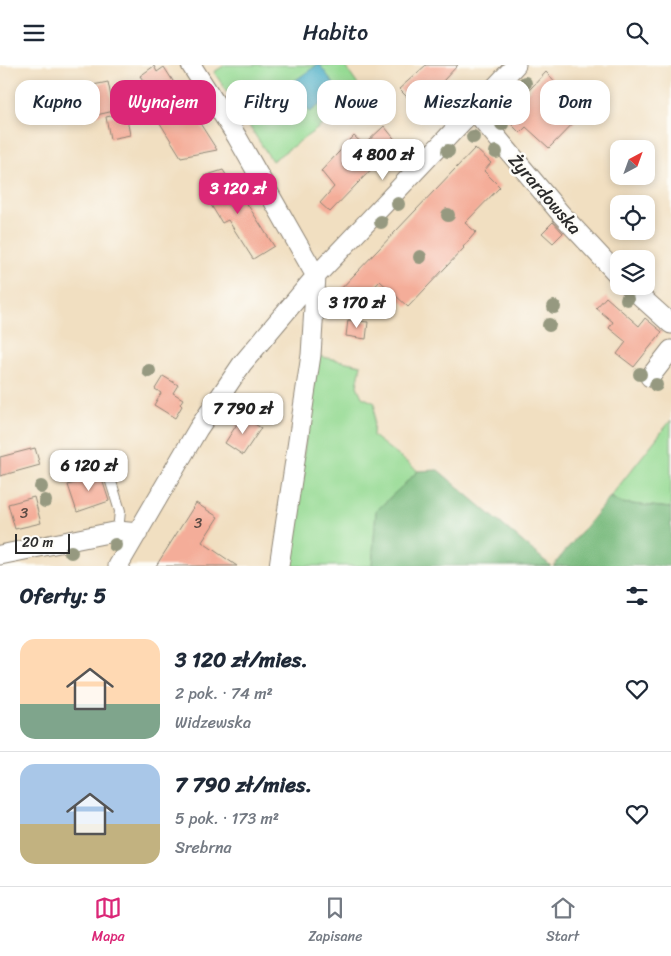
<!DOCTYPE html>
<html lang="pl">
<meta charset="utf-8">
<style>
:root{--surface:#fff;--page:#f6f6f7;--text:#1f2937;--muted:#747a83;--line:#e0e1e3;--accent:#db2777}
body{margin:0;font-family:Sriracha,sans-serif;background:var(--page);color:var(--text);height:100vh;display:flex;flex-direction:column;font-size:19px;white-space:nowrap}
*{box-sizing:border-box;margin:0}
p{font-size:16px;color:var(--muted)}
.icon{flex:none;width:28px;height:28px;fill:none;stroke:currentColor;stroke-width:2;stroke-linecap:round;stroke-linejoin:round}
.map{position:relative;height:501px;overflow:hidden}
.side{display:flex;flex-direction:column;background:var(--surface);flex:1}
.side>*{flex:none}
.top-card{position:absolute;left:15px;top:15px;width:641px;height:45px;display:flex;gap:10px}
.needle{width:32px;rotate:41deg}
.buttons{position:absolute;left:610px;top:75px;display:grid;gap:10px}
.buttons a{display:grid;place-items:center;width:45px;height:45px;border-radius:10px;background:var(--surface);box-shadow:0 2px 8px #0003;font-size:25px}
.scale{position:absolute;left:15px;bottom:12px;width:55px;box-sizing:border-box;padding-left:5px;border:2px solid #2b2b2b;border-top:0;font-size:14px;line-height:18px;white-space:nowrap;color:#2b2b2b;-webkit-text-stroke:4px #fdfcf7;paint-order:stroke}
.price{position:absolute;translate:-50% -42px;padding:0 11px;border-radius:10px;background:#fff;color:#222;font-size:16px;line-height:32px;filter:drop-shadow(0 1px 2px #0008)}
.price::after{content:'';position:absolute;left:50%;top:30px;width:15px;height:11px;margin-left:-8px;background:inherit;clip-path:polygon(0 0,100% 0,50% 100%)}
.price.on{background:var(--accent);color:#fff}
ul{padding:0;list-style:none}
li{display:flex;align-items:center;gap:15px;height:125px;padding:0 20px}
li+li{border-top:1px solid var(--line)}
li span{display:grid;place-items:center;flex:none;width:140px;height:100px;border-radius:15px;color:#555}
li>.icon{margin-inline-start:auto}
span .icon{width:60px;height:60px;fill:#fffc;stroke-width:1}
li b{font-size:21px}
h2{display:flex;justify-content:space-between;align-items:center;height:60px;padding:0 20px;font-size:21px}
.pill{padding:0 18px;border-radius:15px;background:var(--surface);box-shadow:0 2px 8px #0003;font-size:18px;line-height:45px}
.pill.on{background:var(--accent);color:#fff}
header{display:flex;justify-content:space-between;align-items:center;height:65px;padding:0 20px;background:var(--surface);font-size:22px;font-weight:600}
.dock{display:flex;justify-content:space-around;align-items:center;height:70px;border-top:1px solid var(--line);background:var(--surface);font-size:14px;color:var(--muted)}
.dock a{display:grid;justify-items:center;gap:2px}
.dock .on{color:var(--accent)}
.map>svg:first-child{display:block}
.green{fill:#95da93;stroke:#60825f}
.forest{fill:#78ba7d;stroke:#527254}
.water{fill:#44abc4;stroke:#386b78}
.building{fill:#f4ad99}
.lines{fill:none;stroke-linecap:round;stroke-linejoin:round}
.service-casing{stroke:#8e8576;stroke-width:12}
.minor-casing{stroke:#8e8576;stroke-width:21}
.service{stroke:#fff;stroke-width:10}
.minor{stroke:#fff;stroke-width:19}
.tree{fill:#969980}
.labels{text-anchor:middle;stroke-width:5;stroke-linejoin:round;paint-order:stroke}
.number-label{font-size:15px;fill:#5d4c46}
.street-label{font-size:18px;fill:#2b2b2b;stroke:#fdfcf7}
</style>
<header><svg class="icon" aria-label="menu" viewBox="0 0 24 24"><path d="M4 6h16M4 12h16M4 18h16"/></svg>Habito<svg class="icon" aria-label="search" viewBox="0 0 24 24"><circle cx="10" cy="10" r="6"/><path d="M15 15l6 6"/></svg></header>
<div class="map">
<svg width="671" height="501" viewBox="0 0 671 501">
<rect width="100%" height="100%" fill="#fdfcf7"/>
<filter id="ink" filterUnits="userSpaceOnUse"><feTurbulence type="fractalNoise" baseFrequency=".02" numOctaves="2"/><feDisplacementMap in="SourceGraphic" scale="10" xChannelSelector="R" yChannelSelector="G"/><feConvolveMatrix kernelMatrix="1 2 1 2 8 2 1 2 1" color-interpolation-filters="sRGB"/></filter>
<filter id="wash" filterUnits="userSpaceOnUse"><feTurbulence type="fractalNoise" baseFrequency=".0096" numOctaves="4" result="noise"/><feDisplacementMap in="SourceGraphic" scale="20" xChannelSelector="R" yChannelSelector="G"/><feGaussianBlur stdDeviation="1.12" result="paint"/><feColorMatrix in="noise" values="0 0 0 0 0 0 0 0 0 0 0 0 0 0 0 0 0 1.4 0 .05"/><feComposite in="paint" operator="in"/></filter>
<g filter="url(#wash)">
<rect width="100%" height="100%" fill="#f1dfc1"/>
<path class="green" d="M225,0H344L365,30L272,96L214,7Z
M318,291L361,300L357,321L362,332L375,338L373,371L418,406L376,446L372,501H287Z
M671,355V443L621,438L610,432Z"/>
<path class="forest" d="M438,405L551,501H372L376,446L418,406Z
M610,432L621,438L671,443V501H553Z"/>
<path class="water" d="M317,0H320L339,26L310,47L290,19Z"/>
<g id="blocks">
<path class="building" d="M426,0H458L443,16L448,21L422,47L399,24Z
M154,1L157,7L164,2L217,85L181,92L150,42L160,39L140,11Z
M546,7L584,47L549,83L526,62L520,68L504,52Z
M108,17L114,46L92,51L73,24Z
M126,48L130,70L110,74L106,52Z
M384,61L406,88L394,98L386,89L330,147L320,138L334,122L321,106L354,71L364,80Z
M475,83L491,98L484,106L500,122L465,158L476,167L463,182L464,183L408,242L380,216L353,245L336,229Z
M223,105L242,135L244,134L274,181L253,194L228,155L222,158L211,140L220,134L204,111Z
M553,157L563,168L553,178L542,168Z
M606,232L639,261L645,253L662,267L634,302L617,289L626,277L609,263L613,257L596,243Z
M348,255L368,257L366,274L346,271Z
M163,311L178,320L173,328L183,334L180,339L182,341L175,353L154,340L161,328L155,324Z
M242,351L261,363L243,390L225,378Z
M35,383L40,400L0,411V392Z
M99,405L109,436L77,447L68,420L81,416L80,411Z
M34,432L41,458L15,464L8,439Z
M196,438L218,452L202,477L237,501H156Z"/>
</g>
</g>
<g filter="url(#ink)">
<use href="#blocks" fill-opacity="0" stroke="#8e8576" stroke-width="1"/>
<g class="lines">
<defs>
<path id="service" d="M108,407L120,446L118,466"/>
<path id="minor" d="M191,0L237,72L316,211
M474,45L561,149L619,211
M629,221L671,259
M650,312L671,285
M0,490L118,466L138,468
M118,501L198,364L242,299L316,211L516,0
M279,501L311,290L316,211"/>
</defs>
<use href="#service" class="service-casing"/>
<use href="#minor" class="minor-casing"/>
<use href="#service" class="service"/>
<use href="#minor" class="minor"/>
</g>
<g class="tree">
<circle cx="525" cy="18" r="7"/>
<circle cx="514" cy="37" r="7"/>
<circle cx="501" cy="45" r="7"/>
<circle cx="201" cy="46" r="7"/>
<circle cx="502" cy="59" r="7"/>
<circle cx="473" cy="72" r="7"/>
<circle cx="448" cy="86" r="7"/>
<circle cx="496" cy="87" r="7"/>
<circle cx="398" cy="139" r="7"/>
<circle cx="448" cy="150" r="7"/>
<circle cx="381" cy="157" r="7"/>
<circle cx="420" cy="192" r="7"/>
<circle cx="627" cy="234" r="7"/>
<circle cx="327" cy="236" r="7"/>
<circle cx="554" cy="242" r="7"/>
<circle cx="549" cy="260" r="7"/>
<circle cx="149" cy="306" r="7"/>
<circle cx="640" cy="309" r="7"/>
<circle cx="656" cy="320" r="7"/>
<circle cx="41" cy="422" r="7"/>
<circle cx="45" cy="436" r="7"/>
<circle cx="115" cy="480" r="7"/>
<circle cx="71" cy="487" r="7"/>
</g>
</g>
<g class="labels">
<g class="number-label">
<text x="24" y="453">3</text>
<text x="198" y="463">3</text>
</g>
<g class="street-label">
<text transform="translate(545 129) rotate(49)" y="6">Żyrardowska</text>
</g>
</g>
</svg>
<div class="buttons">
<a><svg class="needle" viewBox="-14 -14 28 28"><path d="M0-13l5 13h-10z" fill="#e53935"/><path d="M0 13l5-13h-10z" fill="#747a83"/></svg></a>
<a><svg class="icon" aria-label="locate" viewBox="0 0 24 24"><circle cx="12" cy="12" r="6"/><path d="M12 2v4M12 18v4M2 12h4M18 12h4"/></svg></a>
<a><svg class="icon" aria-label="layers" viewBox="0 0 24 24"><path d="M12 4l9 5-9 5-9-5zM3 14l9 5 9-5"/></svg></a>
</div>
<div class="scale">20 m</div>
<b class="price" style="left:383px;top:116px">4 800 zł</b>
<b class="price on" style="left:238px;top:150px">3 120 zł</b>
<b class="price" style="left:357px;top:264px">3 170 zł</b>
<b class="price" style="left:243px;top:370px">7 790 zł</b>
<b class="price" style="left:89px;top:427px">6 120 zł</b>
<div class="top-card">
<a class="pill">Kupno</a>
<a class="pill on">Wynajem</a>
<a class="pill">Filtry</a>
<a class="pill">Nowe</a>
<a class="pill">Mieszkanie</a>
<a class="pill">Dom</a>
</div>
</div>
<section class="side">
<h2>Oferty: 5<svg class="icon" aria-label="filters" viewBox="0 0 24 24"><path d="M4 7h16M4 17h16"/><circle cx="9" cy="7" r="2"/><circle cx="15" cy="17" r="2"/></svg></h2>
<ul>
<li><span style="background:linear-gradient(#ffd9b3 65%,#7fa58c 0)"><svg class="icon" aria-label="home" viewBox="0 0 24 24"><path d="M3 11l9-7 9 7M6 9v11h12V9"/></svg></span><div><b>3 120 zł/mies.</b><p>2 pok. · 74 m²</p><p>Widzewska</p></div><svg class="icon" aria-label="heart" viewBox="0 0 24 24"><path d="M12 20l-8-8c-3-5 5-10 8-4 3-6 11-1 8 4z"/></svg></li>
<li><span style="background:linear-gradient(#a9c7e8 60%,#c2b280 0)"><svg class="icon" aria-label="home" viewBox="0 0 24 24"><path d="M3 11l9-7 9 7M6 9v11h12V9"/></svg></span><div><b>7 790 zł/mies.</b><p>5 pok. · 173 m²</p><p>Srebrna</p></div><svg class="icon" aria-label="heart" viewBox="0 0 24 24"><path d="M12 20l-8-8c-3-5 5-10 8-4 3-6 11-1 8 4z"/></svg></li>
</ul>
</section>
<nav class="dock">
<a class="on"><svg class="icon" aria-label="map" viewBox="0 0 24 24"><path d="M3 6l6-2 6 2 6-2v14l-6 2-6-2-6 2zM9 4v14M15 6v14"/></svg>Mapa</a>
<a><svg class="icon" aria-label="saved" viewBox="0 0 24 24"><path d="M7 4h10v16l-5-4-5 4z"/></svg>Zapisane</a>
<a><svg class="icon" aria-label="home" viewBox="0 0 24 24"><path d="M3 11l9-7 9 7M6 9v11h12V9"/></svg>Start</a>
</nav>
